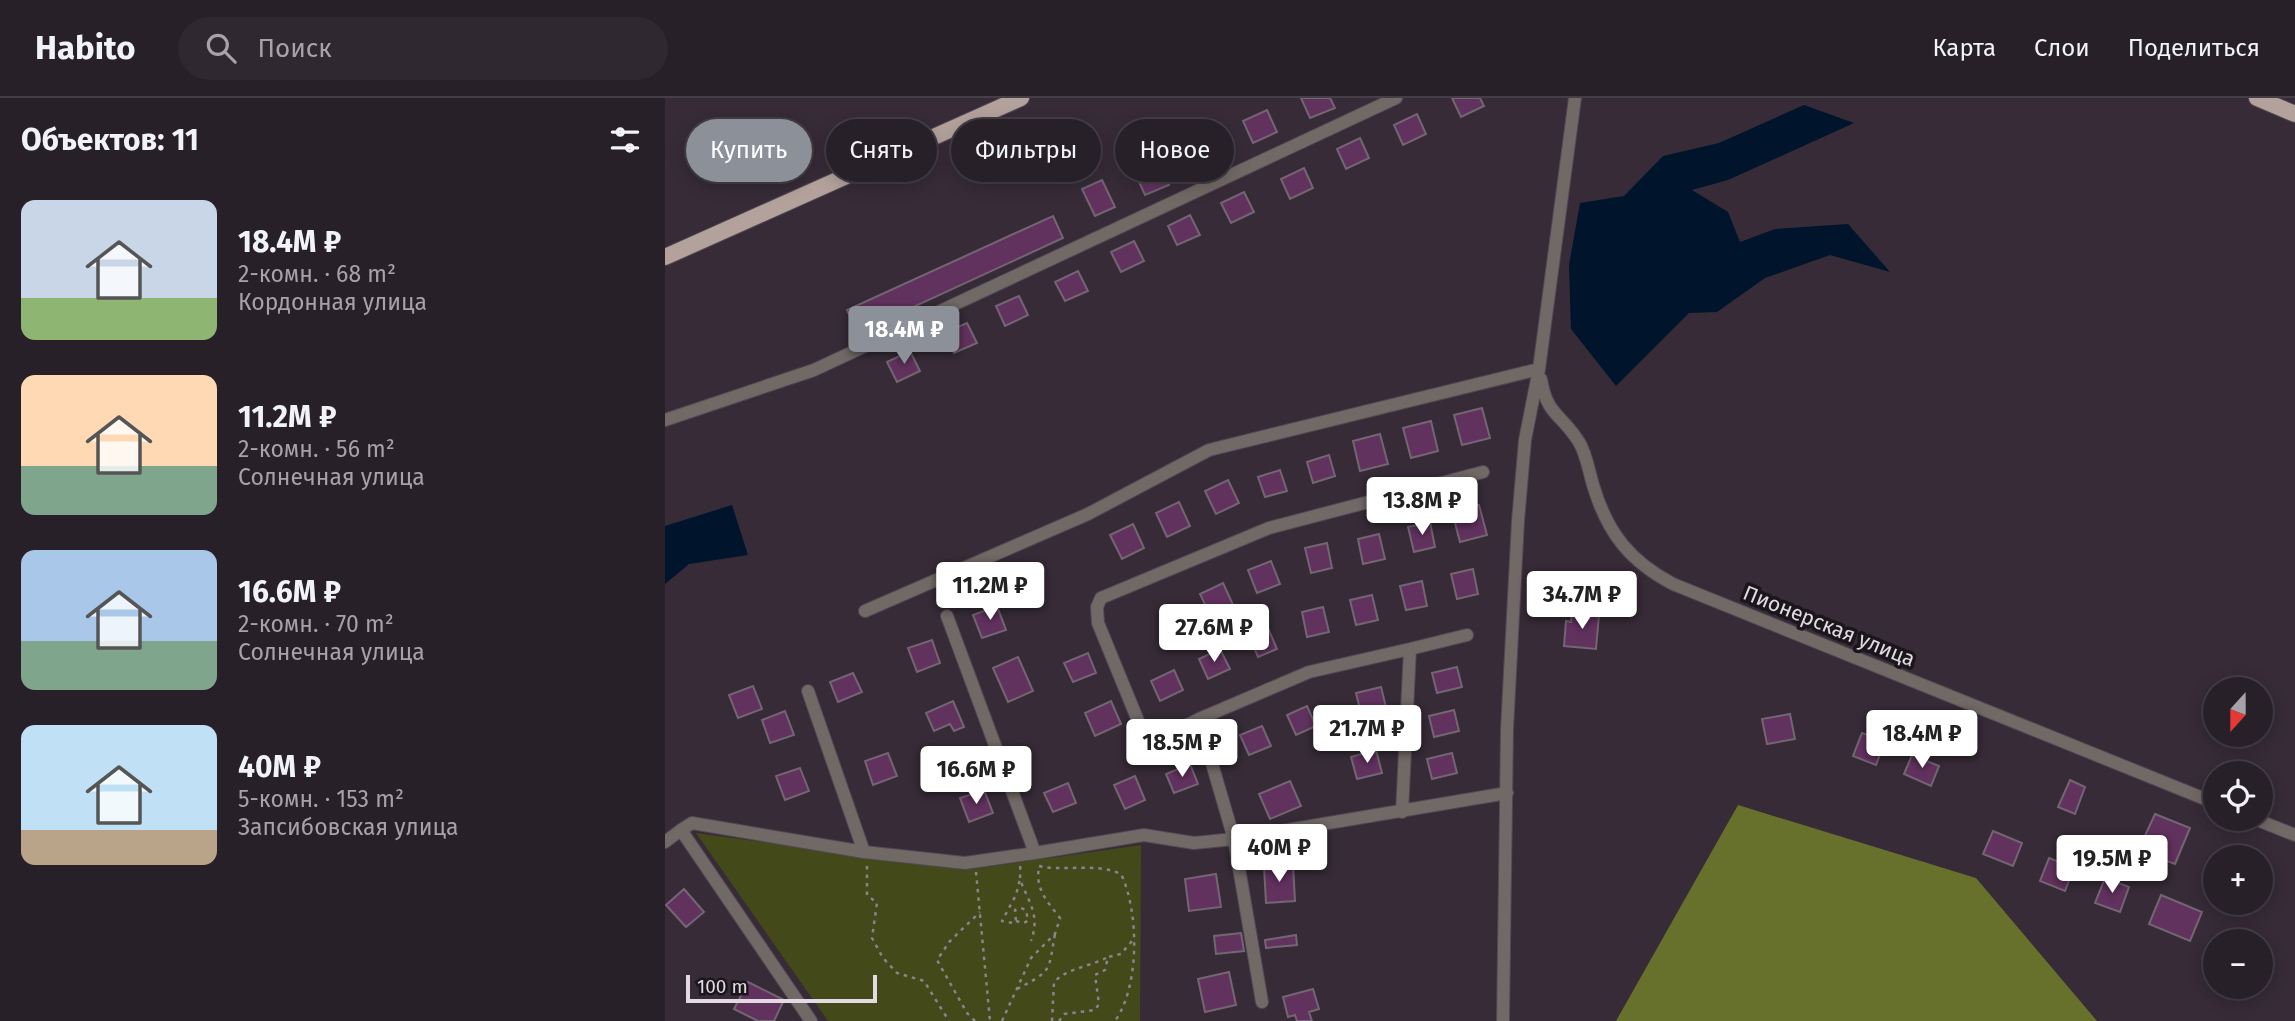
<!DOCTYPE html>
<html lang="ru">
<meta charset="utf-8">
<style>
:root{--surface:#282029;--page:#302831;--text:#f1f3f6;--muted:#a5a3a8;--line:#443e46;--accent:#8c9099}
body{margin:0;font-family:"Fira Sans",sans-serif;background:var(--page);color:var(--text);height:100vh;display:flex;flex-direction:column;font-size:26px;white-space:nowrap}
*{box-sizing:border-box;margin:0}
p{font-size:23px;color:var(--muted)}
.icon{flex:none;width:38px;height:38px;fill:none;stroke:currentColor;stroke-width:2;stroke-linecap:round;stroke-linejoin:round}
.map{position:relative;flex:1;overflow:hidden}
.panel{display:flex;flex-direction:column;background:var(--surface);width:665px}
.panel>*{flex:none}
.banner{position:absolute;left:21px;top:21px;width:665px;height:63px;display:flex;gap:14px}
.needle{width:46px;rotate:201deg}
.buttons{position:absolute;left:1538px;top:579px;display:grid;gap:14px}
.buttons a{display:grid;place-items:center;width:70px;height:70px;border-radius:50%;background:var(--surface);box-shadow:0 4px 18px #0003,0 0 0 2px var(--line);font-size:35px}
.scale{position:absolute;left:21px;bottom:18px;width:191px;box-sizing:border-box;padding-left:7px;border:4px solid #e2dbe3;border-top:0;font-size:19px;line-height:24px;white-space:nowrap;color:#e2dbe3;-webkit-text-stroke:5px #1b161b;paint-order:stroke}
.price{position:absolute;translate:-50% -60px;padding:0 16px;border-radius:7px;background:#fff;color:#222;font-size:23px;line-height:46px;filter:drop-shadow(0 2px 4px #0008)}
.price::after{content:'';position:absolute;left:50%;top:42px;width:21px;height:16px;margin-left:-10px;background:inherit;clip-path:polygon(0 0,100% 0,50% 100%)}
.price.current{background:var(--accent);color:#fff}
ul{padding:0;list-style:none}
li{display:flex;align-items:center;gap:21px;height:175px;padding:0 21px}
li span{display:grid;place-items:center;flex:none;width:196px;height:140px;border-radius:14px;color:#555}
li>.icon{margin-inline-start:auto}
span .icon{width:84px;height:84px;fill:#fffc;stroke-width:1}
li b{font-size:30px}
h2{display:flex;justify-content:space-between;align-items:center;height:84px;padding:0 21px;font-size:30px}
.tag{padding:0 24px;border-radius:32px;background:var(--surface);box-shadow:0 4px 18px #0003,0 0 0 2px var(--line);font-size:24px;line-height:63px}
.tag.current{background:var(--accent);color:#fff}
header{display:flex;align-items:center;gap:42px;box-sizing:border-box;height:98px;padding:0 35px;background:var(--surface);border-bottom:2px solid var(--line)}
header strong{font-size:33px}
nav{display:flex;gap:38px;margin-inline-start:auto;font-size:24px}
.search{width:490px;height:63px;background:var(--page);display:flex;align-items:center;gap:18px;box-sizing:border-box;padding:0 24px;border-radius:38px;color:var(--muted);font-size:26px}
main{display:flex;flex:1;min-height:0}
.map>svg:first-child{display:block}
.green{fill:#434918}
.forest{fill:#68712b}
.water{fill:#00142c}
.building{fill:#62325f;stroke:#736572;stroke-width:2}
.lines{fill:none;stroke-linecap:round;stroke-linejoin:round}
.minor-casing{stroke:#524753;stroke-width:14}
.major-casing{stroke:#524753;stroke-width:18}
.path{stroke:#8b828c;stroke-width:2.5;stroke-dasharray:3.5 5;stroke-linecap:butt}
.minor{stroke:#716966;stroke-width:12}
.major{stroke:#b3a29b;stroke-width:16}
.labels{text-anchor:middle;stroke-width:7;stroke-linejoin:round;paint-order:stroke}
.street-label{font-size:21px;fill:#e2dbe3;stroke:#1b161b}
</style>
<header>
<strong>Habito</strong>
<div class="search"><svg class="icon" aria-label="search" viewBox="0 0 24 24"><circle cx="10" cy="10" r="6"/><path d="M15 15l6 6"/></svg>Поиск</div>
<nav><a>Карта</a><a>Слои</a><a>Поделиться</a></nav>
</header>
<main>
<section class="panel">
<h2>Объектов: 11<svg class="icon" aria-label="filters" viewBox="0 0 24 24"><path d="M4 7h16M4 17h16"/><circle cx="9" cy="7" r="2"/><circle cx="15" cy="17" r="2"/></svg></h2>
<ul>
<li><span style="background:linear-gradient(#c9d6e8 70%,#8fb573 0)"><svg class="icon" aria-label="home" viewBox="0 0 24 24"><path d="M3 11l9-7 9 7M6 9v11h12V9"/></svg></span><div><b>18.4M ₽</b><p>2-комн. · 68 m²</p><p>Кордонная улица</p></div></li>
<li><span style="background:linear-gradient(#ffd9b3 65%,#7fa58c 0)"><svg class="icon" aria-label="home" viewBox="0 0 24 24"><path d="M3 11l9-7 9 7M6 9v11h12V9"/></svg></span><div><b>11.2M ₽</b><p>2-комн. · 56 m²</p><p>Солнечная улица</p></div></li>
<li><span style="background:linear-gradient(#a9c7e8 65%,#7fa58c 0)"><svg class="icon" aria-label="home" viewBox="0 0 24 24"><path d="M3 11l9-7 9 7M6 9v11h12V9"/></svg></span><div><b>16.6M ₽</b><p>2-комн. · 70 m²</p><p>Солнечная улица</p></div></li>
<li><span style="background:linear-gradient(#bfe0f5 75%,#b9a48a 0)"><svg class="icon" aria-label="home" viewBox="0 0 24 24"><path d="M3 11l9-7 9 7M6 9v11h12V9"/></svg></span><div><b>40M ₽</b><p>5-комн. · 153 m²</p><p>Запсибовская улица</p></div></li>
</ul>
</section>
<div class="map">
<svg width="1630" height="923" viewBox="0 0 1630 923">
<rect width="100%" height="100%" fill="#362b37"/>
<path class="green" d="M86,22L96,48L49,65L39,40Z
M31,735L301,772L476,747L475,923H163Z"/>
<path class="forest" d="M1073,707L1311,780L1432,923H951Z"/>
<path class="water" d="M1139,7L1189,25L1063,82L1027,92L1063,114L1075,144L1110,131L1183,126L1225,174L1165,157L1100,180L1052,214L1024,215L951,288L906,231L904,167L915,105L959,98L998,58L1054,45Z
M67,407L83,457L24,466L0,486V428Z"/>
<path class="building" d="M636,0H665L670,10L645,20Z
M787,0H815L819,8L796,19Z
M602,12L612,34L588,45L578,23Z
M752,16L761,36L738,47L729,27Z
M548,39L558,61L534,72L523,49Z
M695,40L704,60L681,71L672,51Z
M494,64L504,87L480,97L470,75Z
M639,70L648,90L625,101L616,81Z
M437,82L450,109L430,118L417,91Z
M579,94L589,114L566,125L556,105Z
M525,117L535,137L512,147L503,128Z
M388,118L398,140L192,235L182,212Z
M469,143L479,163L456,174L446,154Z
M413,173L423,193L400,203L390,184Z
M354,198L363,217L340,228L331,208Z
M302,225L312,245L289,255L279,235Z
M245,253L255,273L232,284L222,264Z
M817,310L825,340L797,347L789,317Z
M766,323L773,353L746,360L738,330Z
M715,336L723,366L695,373L688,343Z
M664,357L670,378L648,385L642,364Z
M615,372L622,393L600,399L593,379Z
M563,382L574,405L551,416L540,393Z
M514,404L525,428L502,439L491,415Z
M814,407L822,437L795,444L787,414Z
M765,424L770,449L749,454L743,429Z
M468,426L479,450L457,461L445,437Z
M714,436L720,461L698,466L693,441Z
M662,445L667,470L646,475L640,450Z
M606,463L615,486L592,495L583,472Z
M808,471L813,496L792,501L786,476Z
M340,472L348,491L325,501L317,481Z
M757,483L762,508L741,512L735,488Z
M558,485L569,509L546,519L535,496Z
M707,497L713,522L691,527L685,502Z
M332,508L341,532L317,540L308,517Z
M658,509L664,534L642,539L637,514Z
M907,515L934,517L931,551L899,548L901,523L906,524Z
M603,530L612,551L593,559L584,538Z
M267,542L275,565L252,574L243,550Z
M555,551L565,571L543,581L534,561Z
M423,555L431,575L408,584L399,565Z
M353,559L368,593L343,604L328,570Z
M792,569L797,589L772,595L767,575Z
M509,572L518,592L495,603L486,583Z
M188,575L197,594L173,604L165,584Z
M88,588L97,611L73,620L64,597Z
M716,589L721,609L696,615L691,595Z
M288,603L299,629L289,633L285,626L269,633L261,615Z
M446,603L456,626L430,638L420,615Z
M642,608L651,628L631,637L622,617Z
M789,612L794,633L769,639L764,618Z
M120,613L129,637L105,645L97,622Z
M1125,616L1130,641L1102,646L1097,621Z
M597,628L606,648L584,657L575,637Z
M1197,635L1220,643L1211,667L1188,658Z
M711,652L717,675L692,681L686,659Z
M223,655L232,678L208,687L200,663Z
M787,655L792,675L767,681L762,661Z
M1247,657L1274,668L1266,688L1239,676Z
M525,666L533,686L509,695L501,676Z
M135,670L144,693L120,702L111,678Z
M470,678L480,702L460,711L449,687Z
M1405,682L1420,689L1410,716L1393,709Z
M625,683L636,708L605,721L594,696Z
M403,685L411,705L388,714L379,695Z
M319,692L328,715L304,724L295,700Z
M1490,716L1525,730L1510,766L1494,760L1498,750L1478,742Z
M1328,733L1357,745L1348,768L1318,756Z
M1384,760L1409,770L1400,793L1375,783Z
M628,767L630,803L601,805L599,769Z
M551,776L556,809L524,813L520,781Z
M1440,780L1464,789L1455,814L1430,805Z
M19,791L39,814L21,829L1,807Z
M1496,797L1537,814L1525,843L1484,826Z
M576,835L579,853L551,856L549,838Z
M631,837L632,847L601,850L600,842Z
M564,874L571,907L540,914L533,881Z
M83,884L119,902L109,923H93L69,911Z
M648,891L654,911L644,914L647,923H632L630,917L623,919L618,899Z"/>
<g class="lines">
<defs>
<path id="minor" d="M876,281C882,318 896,315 914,344C922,357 924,375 929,390C943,436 966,464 1008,486L1550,705
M0,322L149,272L731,0
M200,513L423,416L544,352L874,271
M745,551L802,537
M143,593L199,754
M534,621L569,741L597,904
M737,714L745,551L644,574L534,621L483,647L433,525L432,509L436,500L604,430L818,374
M1590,721L1630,737
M16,732L27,725L199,754L300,765L370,755L282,518
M0,744L16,732L146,923
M370,755L479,737L529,745L569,741L842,695
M838,923L842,631L853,423L860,342L874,271L910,0"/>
<path id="major" d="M1592,0L1630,16
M0,159L356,0"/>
</defs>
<use href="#minor" class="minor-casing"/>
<use href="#major" class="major-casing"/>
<path class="path" d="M202,768V797L212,805L207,840L218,860L232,875L259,883L284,923
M355,768C356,774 354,779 356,784C365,806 375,818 366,843
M374,768C400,774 429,764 456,776C474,813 475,888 450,923
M311,774L325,923
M351,823L358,825L363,823L361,812L356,810L350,812L351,823L348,825L337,823L351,797L355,781
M352,891C388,872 383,874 390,836
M310,923L302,915L272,862L285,843L315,814
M337,923L366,860L390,836L395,820C382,803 370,791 374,769
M387,923L389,884C403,870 423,869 441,860
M394,923L399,916L430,912L434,906L430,877L440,872L443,859L456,856L467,843"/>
<use href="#minor" class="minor"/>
<use href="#major" class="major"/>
</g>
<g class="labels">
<g class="street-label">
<text transform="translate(1164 528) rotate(22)" y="7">Пионерская улица</text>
</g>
</g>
</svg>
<div class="buttons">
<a><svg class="needle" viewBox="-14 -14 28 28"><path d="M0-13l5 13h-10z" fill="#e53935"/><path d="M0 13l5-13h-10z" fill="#a5a3a8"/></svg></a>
<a><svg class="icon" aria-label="locate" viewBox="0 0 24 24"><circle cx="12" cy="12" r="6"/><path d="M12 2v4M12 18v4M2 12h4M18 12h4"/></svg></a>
<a>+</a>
<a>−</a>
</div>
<div class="scale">100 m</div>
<b class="price current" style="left:239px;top:268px">18.4M ₽</b>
<b class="price" style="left:757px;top:439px">13.8M ₽</b>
<b class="price" style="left:325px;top:524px">11.2M ₽</b>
<b class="price" style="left:917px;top:533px">34.7M ₽</b>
<b class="price" style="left:549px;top:566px">27.6M ₽</b>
<b class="price" style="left:702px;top:667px">21.7M ₽</b>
<b class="price" style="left:1257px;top:672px">18.4M ₽</b>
<b class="price" style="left:517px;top:681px">18.5M ₽</b>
<b class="price" style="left:311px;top:708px">16.6M ₽</b>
<b class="price" style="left:614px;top:786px">40M ₽</b>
<b class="price" style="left:1447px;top:797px">19.5M ₽</b>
<div class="banner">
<a class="tag current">Купить</a>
<a class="tag">Снять</a>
<a class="tag">Фильтры</a>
<a class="tag">Новое</a>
</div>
</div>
</main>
